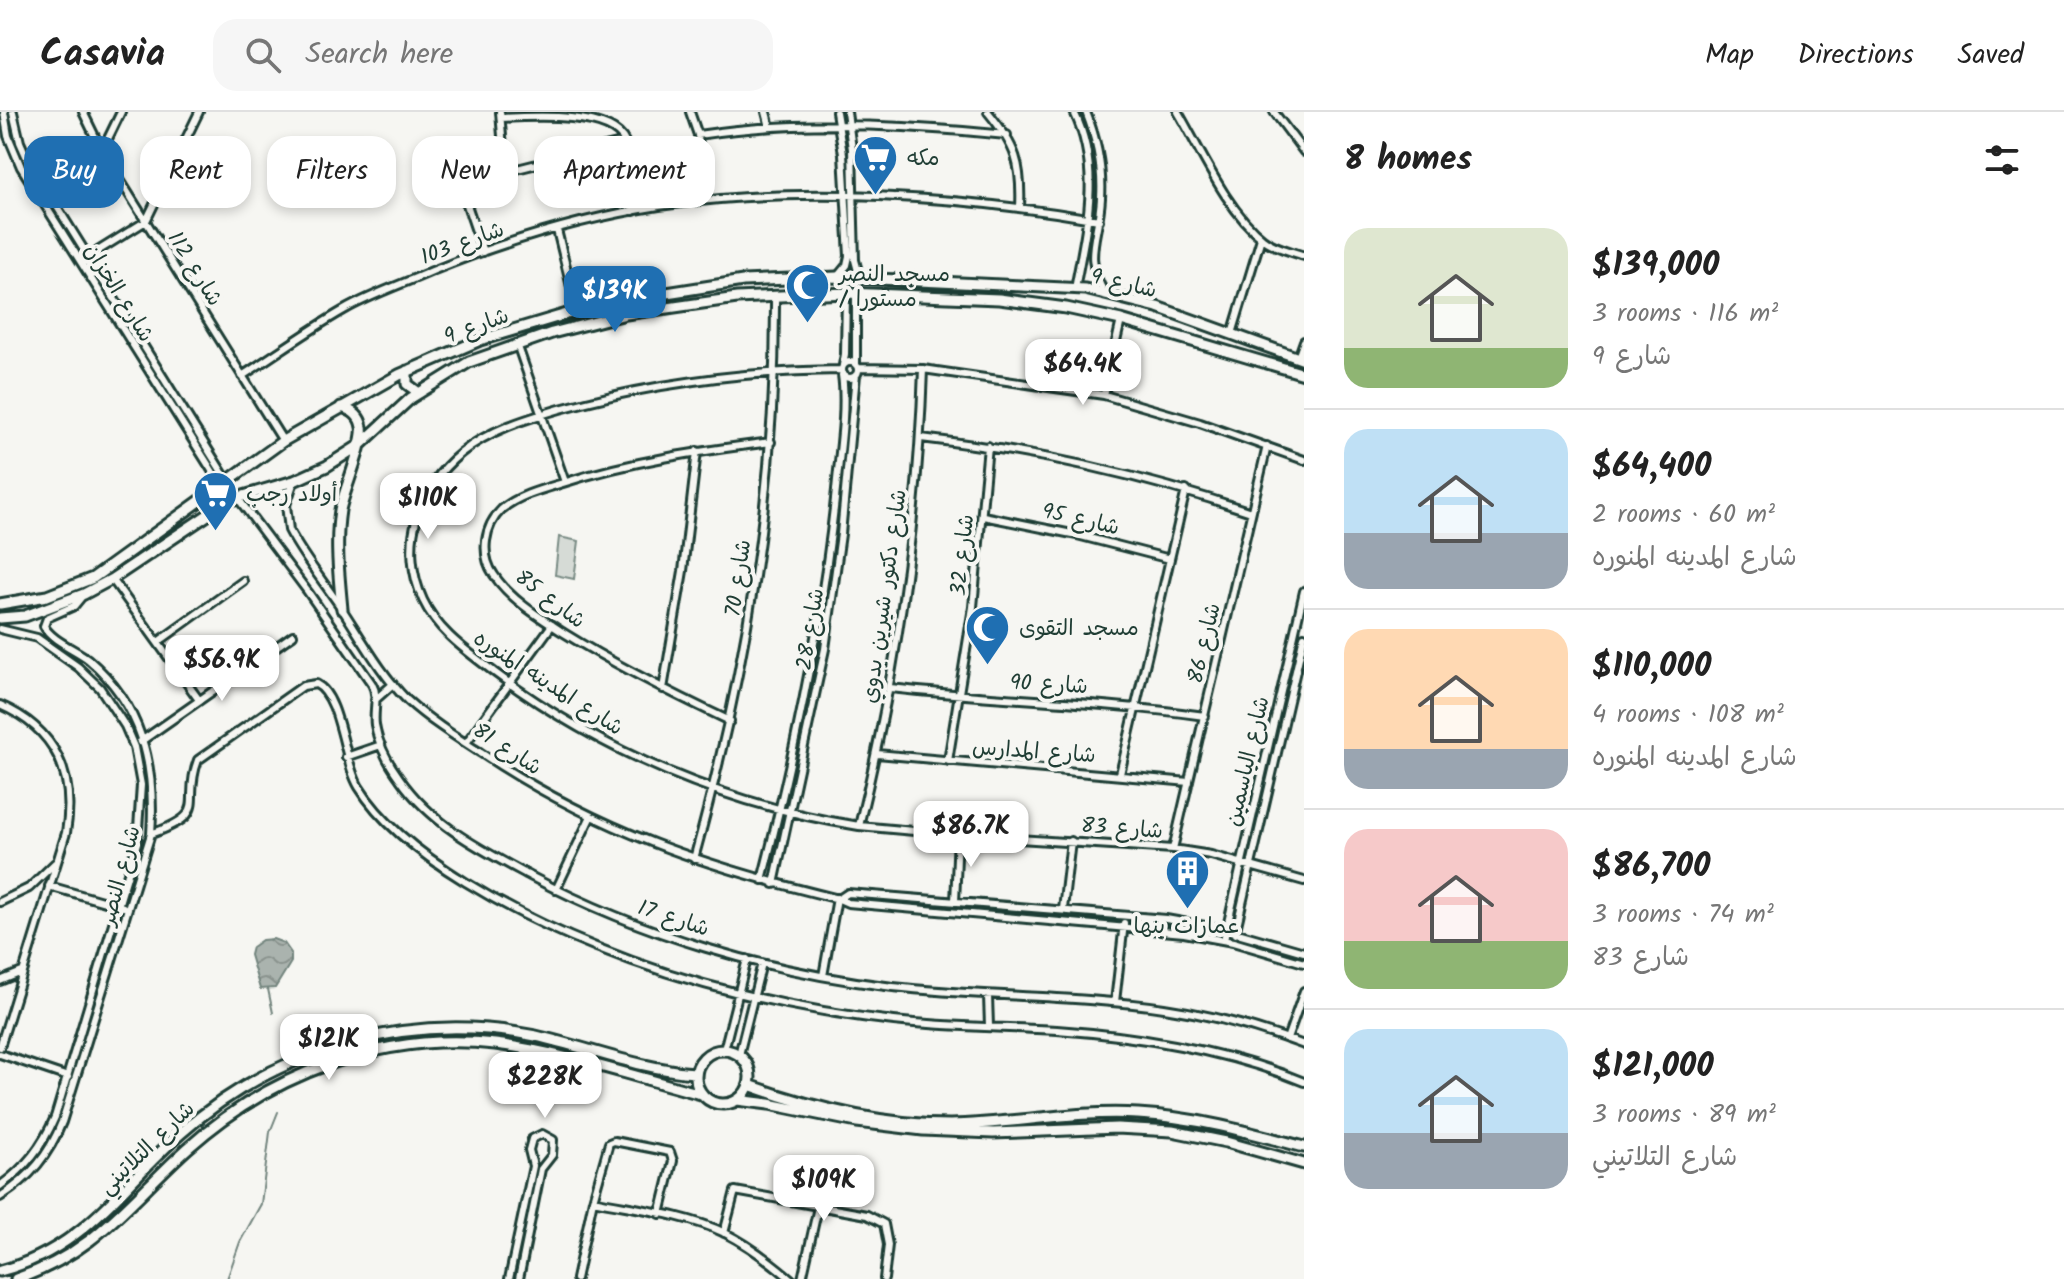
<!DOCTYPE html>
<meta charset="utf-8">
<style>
:root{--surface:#fff;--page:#f6f6f6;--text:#222;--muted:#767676;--line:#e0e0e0;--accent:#1f6fb2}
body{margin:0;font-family:Kalam,"Playpen Sans Arabic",sans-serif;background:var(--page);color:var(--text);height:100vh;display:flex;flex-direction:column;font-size:30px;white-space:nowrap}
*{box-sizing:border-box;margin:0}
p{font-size:26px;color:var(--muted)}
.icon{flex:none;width:44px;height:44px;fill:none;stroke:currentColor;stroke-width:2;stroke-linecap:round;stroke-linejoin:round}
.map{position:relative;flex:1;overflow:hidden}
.side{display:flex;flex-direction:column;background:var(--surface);width:760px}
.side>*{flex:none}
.banner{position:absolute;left:24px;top:24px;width:760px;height:72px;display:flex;gap:16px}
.price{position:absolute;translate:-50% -68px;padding:0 18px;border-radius:16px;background:#fff;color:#222;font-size:26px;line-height:52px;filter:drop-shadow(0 2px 4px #0008)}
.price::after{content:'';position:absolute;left:50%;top:48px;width:24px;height:18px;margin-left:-12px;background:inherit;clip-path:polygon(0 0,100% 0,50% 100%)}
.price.on{background:var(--accent);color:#fff}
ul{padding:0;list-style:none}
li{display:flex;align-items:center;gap:24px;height:200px;padding:0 40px}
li+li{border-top:2px solid var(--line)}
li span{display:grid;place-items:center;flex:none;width:224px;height:160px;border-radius:24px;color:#555}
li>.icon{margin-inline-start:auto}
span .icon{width:96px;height:96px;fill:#fffc;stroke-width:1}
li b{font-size:34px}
h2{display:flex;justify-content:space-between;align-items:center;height:96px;padding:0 40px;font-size:34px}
.pill{padding:0 28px;border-radius:24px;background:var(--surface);box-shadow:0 4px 12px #0003;font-size:28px;line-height:72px}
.pill.on{background:var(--accent);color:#fff}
header{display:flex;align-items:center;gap:48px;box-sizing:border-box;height:112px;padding:0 40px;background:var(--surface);border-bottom:2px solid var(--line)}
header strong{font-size:38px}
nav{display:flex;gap:44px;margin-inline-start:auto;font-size:28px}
.search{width:560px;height:72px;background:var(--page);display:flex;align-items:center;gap:20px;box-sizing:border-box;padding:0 28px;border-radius:24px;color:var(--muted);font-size:30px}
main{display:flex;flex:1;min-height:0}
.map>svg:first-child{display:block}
.park{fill:#d6dbd6;stroke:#7a8c85;stroke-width:2}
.water{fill:url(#water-waves);stroke:#72847d;stroke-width:2}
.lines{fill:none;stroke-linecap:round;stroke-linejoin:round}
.stream{stroke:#72847d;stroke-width:2}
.street-casing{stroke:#1f3d34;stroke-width:12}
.secondary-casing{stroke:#1f3d34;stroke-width:15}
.street{stroke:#f6f6f2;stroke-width:6}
.secondary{stroke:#f6f6f2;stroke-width:9}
.labels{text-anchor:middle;stroke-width:8;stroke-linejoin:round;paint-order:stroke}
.poi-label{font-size:22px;fill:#1f3d34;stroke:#f6f6f2;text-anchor:start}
.street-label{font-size:22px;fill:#1f3d34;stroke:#f6f6f2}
</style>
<header>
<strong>Casavia</strong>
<div class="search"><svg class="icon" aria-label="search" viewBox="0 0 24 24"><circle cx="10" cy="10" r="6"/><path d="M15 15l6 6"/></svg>Search here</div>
<nav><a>Map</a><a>Directions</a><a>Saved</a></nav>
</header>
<main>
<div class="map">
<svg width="1304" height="1167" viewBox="0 0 1304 1167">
<defs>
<pattern id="water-waves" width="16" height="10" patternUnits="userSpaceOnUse" patternTransform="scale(2)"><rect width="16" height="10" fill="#aab3ae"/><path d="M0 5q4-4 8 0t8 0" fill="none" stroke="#8a938e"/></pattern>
</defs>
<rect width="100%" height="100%" fill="#f6f6f2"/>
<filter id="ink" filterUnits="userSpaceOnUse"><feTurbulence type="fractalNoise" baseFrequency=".0125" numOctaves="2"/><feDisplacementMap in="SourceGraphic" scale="16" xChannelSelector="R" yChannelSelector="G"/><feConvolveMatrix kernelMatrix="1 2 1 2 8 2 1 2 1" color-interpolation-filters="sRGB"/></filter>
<g filter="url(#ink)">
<path class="park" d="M559,425L579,429L574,467L555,463Z"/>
<path class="water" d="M273,827L284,831L291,841V850L275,876L260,877L250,843L252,835L262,828Z"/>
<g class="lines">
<path class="stream" d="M268,877L273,901
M227,1167L240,1130L261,1092L270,1020L278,1000"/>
<defs>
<path id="street" d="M4,0L8,24L21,55L221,373
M13,0L20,30L28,48L227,368
M83,0L102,39L283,329
M500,0L505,60
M690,0L698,23L703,88
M766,0L770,15
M836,0L843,42L849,144L847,153L838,164
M847,0L852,37L855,148L858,159L865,165
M988,0C1016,34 1022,52 1020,96
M1074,0C1102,58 1086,117 1075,177
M1086,0C1097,28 1103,56 1101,86C1099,126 1082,143 1105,182
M1178,0C1201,39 1227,99 1263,127C1274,136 1291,139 1304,144
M1274,0L1304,40
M501,6C537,4 612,0 625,30L634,99
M698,23C800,7 904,13 1007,23
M102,39L121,0
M557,118L577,199
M483,140L461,75L505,60L625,30
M88,145L146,109L199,0
M1232,222L1261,126
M517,232L565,370
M1298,246L1304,229
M842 258a8 8 0 1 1 16 0a8 8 0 1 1-16 0Z
M843,253L845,242L846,181
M856,253V181
M858,256L923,257L1104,283L1200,311L1304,348
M841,258C745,259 652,271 560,297C526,307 489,318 461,341C440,358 425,380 417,405C409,432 411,462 423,488C438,520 467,539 494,560C601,640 727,693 859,714L958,723L1173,737L1211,743L1304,769
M242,264C276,242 309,218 344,198C372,182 403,172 432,159C503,130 583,106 659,94C798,73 961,84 1099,108
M1104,283L1121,208
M921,326C1038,340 1139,362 1251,400
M294,369L286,393L289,418C303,445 323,469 340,494C361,525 380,561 407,588C429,608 456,625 481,641C596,718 706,755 839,787L848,791L1184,821L1233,830L1304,851
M237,385L308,480L372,572C379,584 373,599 375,613C378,632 389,652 400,667C432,713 482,738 530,764C642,823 767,860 893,875C983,885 1074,883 1164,896C1212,903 1259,916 1304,933
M983,404L1077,423L1170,447
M112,467L199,588
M0,517L37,526L78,555L100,576L125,614L134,635L141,673L137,731L55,1005C42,1035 26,1055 0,1074
M158,530L243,469
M890,576C995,588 1100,589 1205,604
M663,577L683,459L697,339
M375,588L393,572
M0,593C56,617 76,663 66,721L0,935
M730,609C673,582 617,554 564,521C539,505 510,487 494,463C480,443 484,414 502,397C519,383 543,377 563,371C631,349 700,339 771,330
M140,630L293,523
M466,631L552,513
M877,642L1189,670
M346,645L381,633
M948,649L973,495L988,334
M1120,662L1186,378
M859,714C896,563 918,412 923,257
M151,722C213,700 181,692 198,648L303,574L316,572C341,584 343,649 359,675C402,745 521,805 596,835C689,873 794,898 894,909C948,915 1003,915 1057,918C1140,924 1226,938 1304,970
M1173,737L1267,334
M694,747C746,558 776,381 775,184
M762,768C795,639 822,511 836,378C839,344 847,297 842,263
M774,772L825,537L841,422L856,263
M49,774L123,795
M556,778L590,706
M839,787L848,781L1166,807L1227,818L1304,840
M0,790L29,776L55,751
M955,790L958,723
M1063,797L1071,729
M1235,822L1304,524
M1224,828L1304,479
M823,864L837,786
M0,869L22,860
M988,884L989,914
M1115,890L1124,811
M1287,927L1304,879
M724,938L747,847
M0,942L68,965
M739,943L762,851
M0,1085C30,1066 49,1043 62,1010L151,722C156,653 142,593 88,547C75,537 51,528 44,514L47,506L74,494L83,483
M593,1088L609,1031L614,1029L670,1040L673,1049L660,1102
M724,1121L735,1079L867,1103L884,1112L888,1133L884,1167
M509,1167L533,1054L529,1038L532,1027L542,1022L553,1028L552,1043L541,1057L519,1167
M576,1167L593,1088C636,1097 685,1102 725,1121C749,1133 771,1150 791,1167
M802,1167L818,1095"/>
<path id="secondary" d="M407,259V272L419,281
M341,295C352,298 360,303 362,315C365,330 344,378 340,398C335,431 339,464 342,497
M0,492L47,484L93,466L283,329L399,263L480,228L577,199L660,182L743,169L837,165L1085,177L1157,195L1304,248
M0,506L25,504L84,482L112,467L230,388L294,369L327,354L360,333L411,286L469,250L552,221L626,202L737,186L846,181L999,187L1066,196L1121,208L1304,262
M696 965a27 27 0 1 1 54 0a27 27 0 1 1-54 0Z
M749,973C813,996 881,1013 950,1013C1013,1012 1075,998 1138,1002C1195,1005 1249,1020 1304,1035
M737,988L769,992L857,1010L923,1018L993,1021L1117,1016L1172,1019L1226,1030L1304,1052
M0,1159C85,1137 119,1075 181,1021C277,936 409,898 536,924C589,936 641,957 695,961
M16,1167C96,1141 129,1089 188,1036C270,962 384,919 495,932C561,940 636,965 701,982"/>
</defs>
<use href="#street" class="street-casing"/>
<use href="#secondary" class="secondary-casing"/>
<use href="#street" class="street"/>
<use href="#secondary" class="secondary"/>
</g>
</g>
<defs>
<symbol id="supermarket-pin" viewBox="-11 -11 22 30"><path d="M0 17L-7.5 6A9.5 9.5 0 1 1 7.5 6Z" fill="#1f6fb2" stroke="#f6f6f2"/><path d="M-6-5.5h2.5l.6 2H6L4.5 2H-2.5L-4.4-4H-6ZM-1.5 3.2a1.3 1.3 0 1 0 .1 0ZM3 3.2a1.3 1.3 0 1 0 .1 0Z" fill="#fff"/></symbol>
<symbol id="mosque-pin" viewBox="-11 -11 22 30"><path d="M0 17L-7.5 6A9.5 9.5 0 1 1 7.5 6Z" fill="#1f6fb2" stroke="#f6f6f2"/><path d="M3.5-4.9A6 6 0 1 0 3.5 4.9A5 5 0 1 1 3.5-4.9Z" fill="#fff"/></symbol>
<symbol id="building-pin" viewBox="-11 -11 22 30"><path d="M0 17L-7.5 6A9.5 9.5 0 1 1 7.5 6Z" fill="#1f6fb2" stroke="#f6f6f2"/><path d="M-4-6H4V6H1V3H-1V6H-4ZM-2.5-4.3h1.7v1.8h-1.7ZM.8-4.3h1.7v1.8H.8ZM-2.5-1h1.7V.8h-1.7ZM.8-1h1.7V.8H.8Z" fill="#fff"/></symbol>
</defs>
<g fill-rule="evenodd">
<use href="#supermarket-pin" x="850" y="20" width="51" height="69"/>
<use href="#mosque-pin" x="782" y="148" width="51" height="69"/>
<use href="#supermarket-pin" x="190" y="356" width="51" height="69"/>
<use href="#mosque-pin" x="962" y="490" width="51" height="69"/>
<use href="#building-pin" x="1162" y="734" width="51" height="69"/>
</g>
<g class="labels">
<g class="poi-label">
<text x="907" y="53">مكه</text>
<text x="839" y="169">مسجد النصر<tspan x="839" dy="25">/ مستورا</tspan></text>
<text x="246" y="389">أولاد رجب</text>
<text x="1019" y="523">مسجد التقوى</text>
<text x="1187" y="821" text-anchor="middle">عمارات بنها</text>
</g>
<g class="street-label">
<text transform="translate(462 130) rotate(-20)" y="8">شارع 103</text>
<text transform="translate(196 156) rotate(58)" y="8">شارع 112</text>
<text transform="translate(1124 170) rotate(13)" y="8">شارع 9</text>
<text transform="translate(120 180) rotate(58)" y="8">شارع الخزان</text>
<text transform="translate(476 213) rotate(-20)" y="8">شارع 9</text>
<text transform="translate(1081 406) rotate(13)" y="8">شارع 95</text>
<text transform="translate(961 443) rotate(-84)" y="8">شارع 32</text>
<text transform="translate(737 466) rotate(-82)" y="8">شارع 70</text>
<text transform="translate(883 484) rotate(-82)" y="8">شارع دكتور شيرين بدوي</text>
<text transform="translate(551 486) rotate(37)" y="8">شارع 85</text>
<text transform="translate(809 517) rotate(-81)" y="8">شارع 28</text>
<text transform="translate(1203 531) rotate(-77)" y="8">شارع 86</text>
<text transform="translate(549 570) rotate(33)" y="8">شارع المدينه المنوره</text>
<text transform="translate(1049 571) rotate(3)" y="8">شارع 90</text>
<text transform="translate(508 636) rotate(33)" y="8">شارع 81</text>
<text transform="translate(1034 638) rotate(4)" y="8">شارع المدارس</text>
<text transform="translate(1246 649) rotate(-77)" y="8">شارع الياسمين</text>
<text transform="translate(1122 715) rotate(4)" y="8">شارع 83</text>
<text transform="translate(119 763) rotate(-75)" y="8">شارع النصر</text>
<text transform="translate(674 805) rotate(18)" y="8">شارع 17</text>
<text transform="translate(146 1035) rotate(-44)" y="8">شارع التلاتيني</text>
</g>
</g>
</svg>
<b class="price on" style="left:615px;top:222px">$139K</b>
<b class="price" style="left:1083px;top:295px">$64.4K</b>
<b class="price" style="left:428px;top:429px">$110K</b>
<b class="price" style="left:222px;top:591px">$56.9K</b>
<b class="price" style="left:971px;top:757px">$86.7K</b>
<b class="price" style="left:329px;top:970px">$121K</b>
<b class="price" style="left:545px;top:1008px">$228K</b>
<b class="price" style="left:824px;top:1111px">$109K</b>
<div class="banner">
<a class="pill on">Buy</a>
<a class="pill">Rent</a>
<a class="pill">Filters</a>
<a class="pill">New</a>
<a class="pill">Apartment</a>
</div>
</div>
<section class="side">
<h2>8 homes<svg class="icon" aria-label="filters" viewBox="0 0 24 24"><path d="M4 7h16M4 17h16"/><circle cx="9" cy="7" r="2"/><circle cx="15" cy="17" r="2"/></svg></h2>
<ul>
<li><span style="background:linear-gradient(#dfe7d0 75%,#8fb573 0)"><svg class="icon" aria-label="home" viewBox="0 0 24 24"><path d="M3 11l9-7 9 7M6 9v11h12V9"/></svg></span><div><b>$139,000</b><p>3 rooms · 116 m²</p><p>شارع 9</p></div></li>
<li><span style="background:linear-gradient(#bfe0f5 65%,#9aa5b1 0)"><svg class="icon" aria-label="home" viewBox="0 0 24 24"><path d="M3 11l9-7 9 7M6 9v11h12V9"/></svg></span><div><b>$64,400</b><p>2 rooms · 60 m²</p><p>شارع المدينه المنوره</p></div></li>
<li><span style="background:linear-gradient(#ffd9b3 75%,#9aa5b1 0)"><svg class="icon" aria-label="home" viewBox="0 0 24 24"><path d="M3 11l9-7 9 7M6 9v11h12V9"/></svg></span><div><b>$110,000</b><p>4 rooms · 108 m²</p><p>شارع المدينه المنوره</p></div></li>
<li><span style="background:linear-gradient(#f6c9c9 70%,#8fb573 0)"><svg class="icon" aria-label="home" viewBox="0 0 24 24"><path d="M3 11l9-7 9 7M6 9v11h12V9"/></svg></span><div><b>$86,700</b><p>3 rooms · 74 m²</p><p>شارع 83</p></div></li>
<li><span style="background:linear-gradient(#bfe0f5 65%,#9aa5b1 0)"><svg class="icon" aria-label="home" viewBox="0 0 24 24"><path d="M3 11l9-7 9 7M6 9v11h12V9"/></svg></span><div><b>$121,000</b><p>3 rooms · 89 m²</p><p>شارع التلاتيني</p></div></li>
</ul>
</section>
</main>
